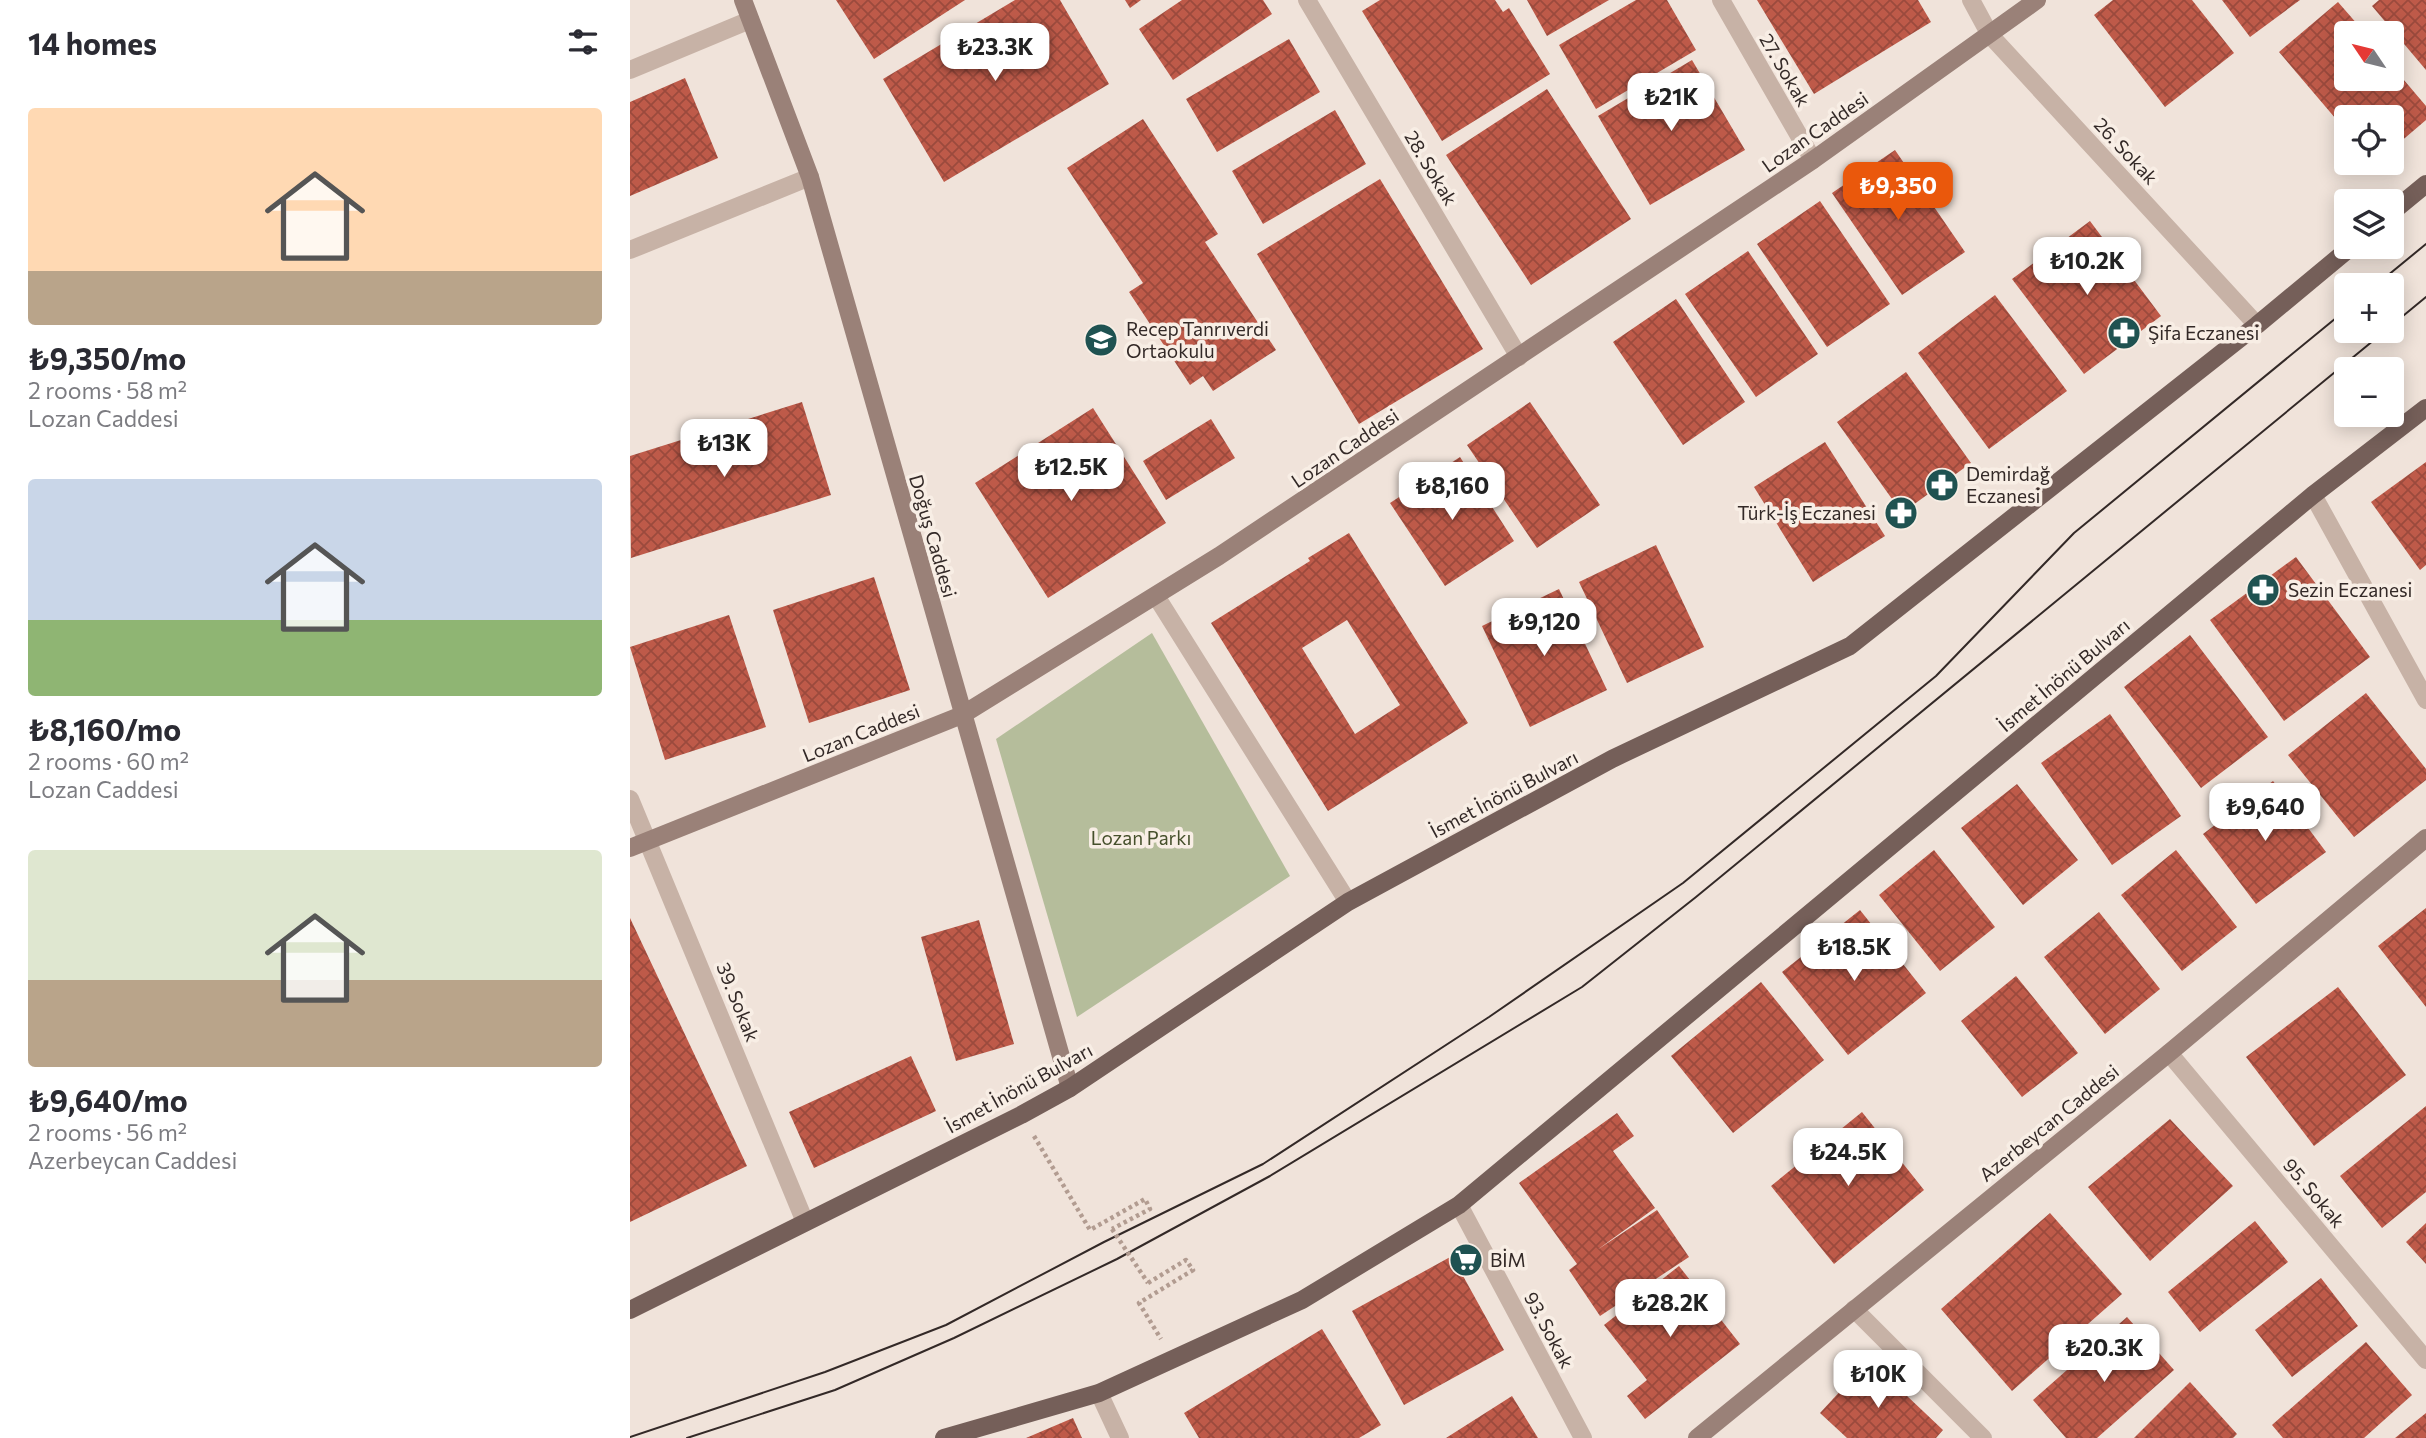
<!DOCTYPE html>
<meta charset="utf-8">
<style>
:root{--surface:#fff;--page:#f7f7f7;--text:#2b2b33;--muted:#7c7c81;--accent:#ea580c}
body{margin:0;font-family:Commissioner,sans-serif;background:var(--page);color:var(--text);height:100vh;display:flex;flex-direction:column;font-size:26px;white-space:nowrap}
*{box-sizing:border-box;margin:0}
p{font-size:23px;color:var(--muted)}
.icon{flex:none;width:38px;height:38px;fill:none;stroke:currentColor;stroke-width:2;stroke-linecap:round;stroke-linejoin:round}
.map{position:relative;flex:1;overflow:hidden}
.sheet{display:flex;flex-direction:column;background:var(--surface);width:630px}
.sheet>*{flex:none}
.needle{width:46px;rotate:305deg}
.buttons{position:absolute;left:1704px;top:21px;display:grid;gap:14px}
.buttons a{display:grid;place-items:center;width:70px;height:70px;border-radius:7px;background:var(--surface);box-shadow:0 4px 18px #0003;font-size:35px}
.price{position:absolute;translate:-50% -60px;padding:0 16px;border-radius:14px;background:#fff;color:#222;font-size:23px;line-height:46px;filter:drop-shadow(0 2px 4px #0008)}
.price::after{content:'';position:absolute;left:50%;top:42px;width:21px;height:16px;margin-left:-10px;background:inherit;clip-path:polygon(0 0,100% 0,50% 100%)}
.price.current{background:var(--accent);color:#fff}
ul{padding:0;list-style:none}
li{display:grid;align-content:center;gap:14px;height:371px;padding:0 28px}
li span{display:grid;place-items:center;height:217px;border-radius:7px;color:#555}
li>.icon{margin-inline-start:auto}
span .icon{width:126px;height:126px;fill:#fffc;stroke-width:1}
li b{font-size:30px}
h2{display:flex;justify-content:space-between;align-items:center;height:84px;padding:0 28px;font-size:30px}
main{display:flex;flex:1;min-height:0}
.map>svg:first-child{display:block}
.green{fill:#b5bd9b}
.building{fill:url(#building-cross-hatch);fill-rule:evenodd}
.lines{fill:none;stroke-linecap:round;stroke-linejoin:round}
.path{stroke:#b29c91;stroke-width:4.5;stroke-dasharray:3.5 3.5;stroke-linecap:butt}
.street{stroke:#c7b2a6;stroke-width:18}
.secondary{stroke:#9a8178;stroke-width:18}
.primary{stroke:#755f59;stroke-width:18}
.tram{stroke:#332927;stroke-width:2}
.path-bridge{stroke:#b29c91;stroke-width:4.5;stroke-dasharray:3.5 3.5;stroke-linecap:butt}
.labels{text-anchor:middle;stroke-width:7;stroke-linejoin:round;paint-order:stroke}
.street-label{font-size:19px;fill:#332927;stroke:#f8eee5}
.poi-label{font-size:19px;fill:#332927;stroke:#f8eee5;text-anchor:start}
.park-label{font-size:19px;fill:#46502c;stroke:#f8eee5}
</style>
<main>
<section class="sheet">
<h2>14 homes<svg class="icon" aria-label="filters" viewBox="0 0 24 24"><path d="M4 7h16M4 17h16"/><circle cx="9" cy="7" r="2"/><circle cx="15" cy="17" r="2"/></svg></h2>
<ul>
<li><span style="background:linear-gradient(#ffd9b3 75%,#b9a48a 0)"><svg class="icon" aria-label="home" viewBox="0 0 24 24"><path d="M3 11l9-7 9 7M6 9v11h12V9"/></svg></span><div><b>₺9,350/mo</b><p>2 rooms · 58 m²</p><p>Lozan Caddesi</p></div></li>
<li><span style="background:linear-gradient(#c9d6e8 65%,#8fb573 0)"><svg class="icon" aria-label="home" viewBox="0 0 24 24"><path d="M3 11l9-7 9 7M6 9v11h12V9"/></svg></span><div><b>₺8,160/mo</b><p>2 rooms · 60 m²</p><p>Lozan Caddesi</p></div></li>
<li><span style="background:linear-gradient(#dfe7d0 60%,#b9a48a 0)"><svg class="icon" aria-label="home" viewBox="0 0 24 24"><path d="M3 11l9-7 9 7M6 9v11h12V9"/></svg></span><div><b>₺9,640/mo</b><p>2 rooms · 56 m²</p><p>Azerbeycan Caddesi</p></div></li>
</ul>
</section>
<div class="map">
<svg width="1796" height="1438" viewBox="0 0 1796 1438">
<defs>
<pattern id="building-cross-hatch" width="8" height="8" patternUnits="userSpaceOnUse" patternTransform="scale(1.75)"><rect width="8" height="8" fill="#be5a49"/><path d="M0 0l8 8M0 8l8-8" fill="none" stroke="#9b4a3d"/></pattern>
</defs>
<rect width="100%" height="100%" fill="#f0e3da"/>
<path class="green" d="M522,633L660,876L447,1017L366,739Z"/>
<path class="building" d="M206,0H335L244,59Z
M385,0H430L479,84L314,182L253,79Z
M495,0H511L500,8Z
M552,0H633L642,14L543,80L509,29Z
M750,0H865L873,12L879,8L920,74L812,141L732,11Z
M897,0H979L917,36Z
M1006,0H1037L1066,50L966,109L929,45Z
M1127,0H1288L1301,22L1184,94Z
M1483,0H1562L1604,53L1535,107L1464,15Z
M1592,0H1670L1620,37Z
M1749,0H1796V70L1742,6Z
M1708,2L1735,33H1717V79H1762V66L1796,106V120L1762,149V117H1717V132L1649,52Z
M659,39L690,92L587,152L556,99Z
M1062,60L1115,150L1020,205L968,116Z
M55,78L88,158L0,196V102Z
M917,89L1001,219L901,285L816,155Z
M705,110L736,164L633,224L602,171Z
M513,119L588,234L575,242L646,350L583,391L573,376L560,385L499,292L513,283L437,168Z
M1265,150L1335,252L1272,295L1202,193Z
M750,179L853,349L729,424L627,254Z
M1190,201L1260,304L1197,347L1127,244Z
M1460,221L1531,316L1454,374L1382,279Z
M1118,251L1188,354L1126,397L1055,294Z
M1365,295L1437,391L1359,449L1288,353Z
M1046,299L1115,402L1053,445L983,342Z
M1276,372L1341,463L1272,513L1207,422Z
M172,402L201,495L1,558L0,456Z
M900,402L970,505L907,548L837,445Z
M463,408L536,523L418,598L345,483Z
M581,419L605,458L536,500L513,461Z
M1195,442L1255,536L1183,582L1124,487Z
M830,457L884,541L815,586L760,503Z
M1796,462V565L1790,570L1741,502Z
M719,533L838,723L698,811L581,623L680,561L678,558ZM717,620L770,705L725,734L672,648Z
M1026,545L1074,647L997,683L949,582Z
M1666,557L1740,657L1654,721L1580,620Z
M244,577L280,690L179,723L143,610Z
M929,589L977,690L900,727L852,626Z
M99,615L136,727L35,760L0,647Z
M1560,635L1638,737L1571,788L1494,687Z
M1736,693L1796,769V780L1724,837L1658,755Z
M1480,714L1551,816L1482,865L1411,763Z
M1643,781L1696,852L1626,904L1573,834Z
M1387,784L1448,860L1393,905L1331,828Z
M1304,850L1365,927L1310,971L1249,895Z
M1546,850L1607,927L1552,971L1491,895Z
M1796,908V1007L1748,946Z
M1230,910L1296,993L1218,1055L1152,972Z
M1469,912L1530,989L1475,1034L1414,957Z
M0,918L117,1166L0,1222Z
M349,920L384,1044L326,1061L291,937Z
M1386,976L1448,1053L1392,1097L1331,1021Z
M1131,982L1194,1060L1103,1133L1041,1056Z
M1708,987L1776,1075L1684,1146L1616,1057Z
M281,1056L306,1111L184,1168L159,1112Z
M1796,1106V1192L1752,1228L1710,1176Z
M1232,1112L1294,1190L1204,1264L1141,1186Z
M987,1113L1004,1136L983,1151L1025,1208L967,1250L1027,1210L1059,1257L970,1316L939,1270L947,1264L889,1183Z
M1540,1119L1603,1186L1520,1261L1458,1187Z
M1420,1213L1492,1294L1382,1391L1311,1309Z
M1625,1221L1658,1262L1570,1332L1538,1292Z
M1796,1223V1264L1776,1242Z
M822,1256L874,1350L774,1405L722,1311Z
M1049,1266L1110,1344L1015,1419L997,1396L1017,1380L974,1325Z
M1691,1278L1728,1326L1662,1377L1625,1330Z
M1497,1317L1544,1370L1467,1438H1436L1403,1400Z
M692,1329L751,1425L729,1438H569L554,1413Z
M1736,1342L1782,1395L1734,1438H1653L1642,1425Z
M1239,1360L1313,1430L1306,1438H1217L1190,1413Z
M1560,1382L1607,1434L1603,1438H1504Z
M882,1396L908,1438H816Z
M1796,1413V1438H1765Z
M443,1418L452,1438H396Z"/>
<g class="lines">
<path class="path" d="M404,1136L460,1230L515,1199L520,1209L482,1229
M518,1283L556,1260L563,1270L509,1303L531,1339"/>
<path class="street" d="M677,0L889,357
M1091,0L1183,160
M1341,0L1360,35L1627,325
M0,70L120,20
M0,250L180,177
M1683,495L1796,700
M526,596L718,902
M0,799L175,1222
M1539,1053L1796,1360
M829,1205L953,1438
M1224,1309L1353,1438
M469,1393L490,1438"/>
<path class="secondary" d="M113,0L180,177L440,1088
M0,848L332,715L589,556L1183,160L1407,0
M1067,1438L1539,1053L1796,838"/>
<path class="primary" d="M1762,212L1796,184
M0,1310L391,1115L440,1088L718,902L982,759L1220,646L1627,325L1721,247
M314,1438L469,1393L672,1300L829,1205L1683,495L1796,408"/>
<path class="tram" d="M1746,285L1796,244
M1762,325L1796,297
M0,1437L195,1372L316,1325L474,1242L633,1164L859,1017L1053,883L1306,676L1444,533L1717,309
M57,1438L205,1390L324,1338L487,1259L640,1176L952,987L1066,897L1755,331"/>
<path class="path-bridge" d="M482,1229L518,1283"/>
</g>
<defs>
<symbol id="pharmacy-disc" viewBox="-11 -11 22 22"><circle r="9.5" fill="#1f5251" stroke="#f8eee5"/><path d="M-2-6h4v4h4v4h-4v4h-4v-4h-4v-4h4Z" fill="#fff"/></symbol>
<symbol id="school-disc" viewBox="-11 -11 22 22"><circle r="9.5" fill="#1f5251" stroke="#f8eee5"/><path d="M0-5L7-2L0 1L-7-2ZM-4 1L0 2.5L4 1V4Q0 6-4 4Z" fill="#fff"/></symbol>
<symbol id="supermarket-disc" viewBox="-11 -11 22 22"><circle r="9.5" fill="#1f5251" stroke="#f8eee5"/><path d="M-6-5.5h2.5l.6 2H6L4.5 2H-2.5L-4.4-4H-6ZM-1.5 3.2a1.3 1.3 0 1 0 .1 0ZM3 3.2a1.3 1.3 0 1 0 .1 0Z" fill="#fff"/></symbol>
</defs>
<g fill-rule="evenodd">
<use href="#pharmacy-disc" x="1475" y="314" width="38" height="38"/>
<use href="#school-disc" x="452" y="321" width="38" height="38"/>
<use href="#pharmacy-disc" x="1293" y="466" width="38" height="38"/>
<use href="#pharmacy-disc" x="1252" y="494" width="38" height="38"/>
<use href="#pharmacy-disc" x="1614" y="571" width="38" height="38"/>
<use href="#supermarket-disc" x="817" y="1241" width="38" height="38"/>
</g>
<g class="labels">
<g class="street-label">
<text transform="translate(1155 70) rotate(60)" y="7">27. Sokak</text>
<text transform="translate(1185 132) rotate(-35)" y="7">Lozan Caddesi</text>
<text transform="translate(1496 151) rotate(47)" y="7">26. Sokak</text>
<text transform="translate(801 168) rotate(59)" y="7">28. Sokak</text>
<text transform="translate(715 448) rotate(-34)" y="7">Lozan Caddesi</text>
<text transform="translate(303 536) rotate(74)" y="7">Doğuş Caddesi</text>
<text transform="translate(1434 675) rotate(-40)" y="7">İsmet İnönü Bulvarı</text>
<text transform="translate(231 733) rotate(-22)" y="7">Lozan Caddesi</text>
<text transform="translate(874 794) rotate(-28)" y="7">İsmet İnönü Bulvarı</text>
<text transform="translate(108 1002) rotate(68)" y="7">39. Sokak</text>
<text transform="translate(389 1088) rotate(-29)" y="7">İsmet İnönü Bulvarı</text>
<text transform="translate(1419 1123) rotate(-39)" y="7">Azerbeycan Caddesi</text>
<text transform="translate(1684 1193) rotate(50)" y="7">95. Sokak</text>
<text transform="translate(919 1330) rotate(62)" y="7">93. Sokak</text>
</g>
<g class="poi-label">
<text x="496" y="336">Recep Tanrıverdi<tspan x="496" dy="22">Ortaokulu</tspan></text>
<text x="1518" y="340">Şifa Eczanesi</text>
<text x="1336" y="481">Demirdağ<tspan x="1336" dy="22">Eczanesi</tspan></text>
<text x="1246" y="520" text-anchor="end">Türk-İş Eczanesi</text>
<text x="1658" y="597">Sezin Eczanesi</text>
<text x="860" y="1267">BİM</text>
</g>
<g class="park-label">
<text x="511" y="845">Lozan Parkı</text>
</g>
</g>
</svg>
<div class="buttons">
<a><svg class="needle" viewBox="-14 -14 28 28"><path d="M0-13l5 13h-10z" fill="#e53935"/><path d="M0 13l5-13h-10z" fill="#7c7c81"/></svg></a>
<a><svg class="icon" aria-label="locate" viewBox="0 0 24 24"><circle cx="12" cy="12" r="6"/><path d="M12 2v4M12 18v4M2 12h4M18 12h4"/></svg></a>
<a><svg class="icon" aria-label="layers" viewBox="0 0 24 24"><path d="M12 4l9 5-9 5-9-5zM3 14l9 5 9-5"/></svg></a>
<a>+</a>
<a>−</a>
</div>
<b class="price" style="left:365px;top:83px">₺23.3K</b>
<b class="price" style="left:1041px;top:133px">₺21K</b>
<b class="price current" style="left:1268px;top:222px">₺9,350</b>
<b class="price" style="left:1457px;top:297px">₺10.2K</b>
<b class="price" style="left:94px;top:479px">₺13K</b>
<b class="price" style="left:441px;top:503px">₺12.5K</b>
<b class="price" style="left:822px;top:522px">₺8,160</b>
<b class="price" style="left:914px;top:658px">₺9,120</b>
<b class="price" style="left:1635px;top:843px">₺9,640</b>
<b class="price" style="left:1224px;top:983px">₺18.5K</b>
<b class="price" style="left:1218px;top:1188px">₺24.5K</b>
<b class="price" style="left:1040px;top:1339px">₺28.2K</b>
<b class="price" style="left:1474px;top:1384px">₺20.3K</b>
<b class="price" style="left:1248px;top:1410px">₺10K</b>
</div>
</main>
